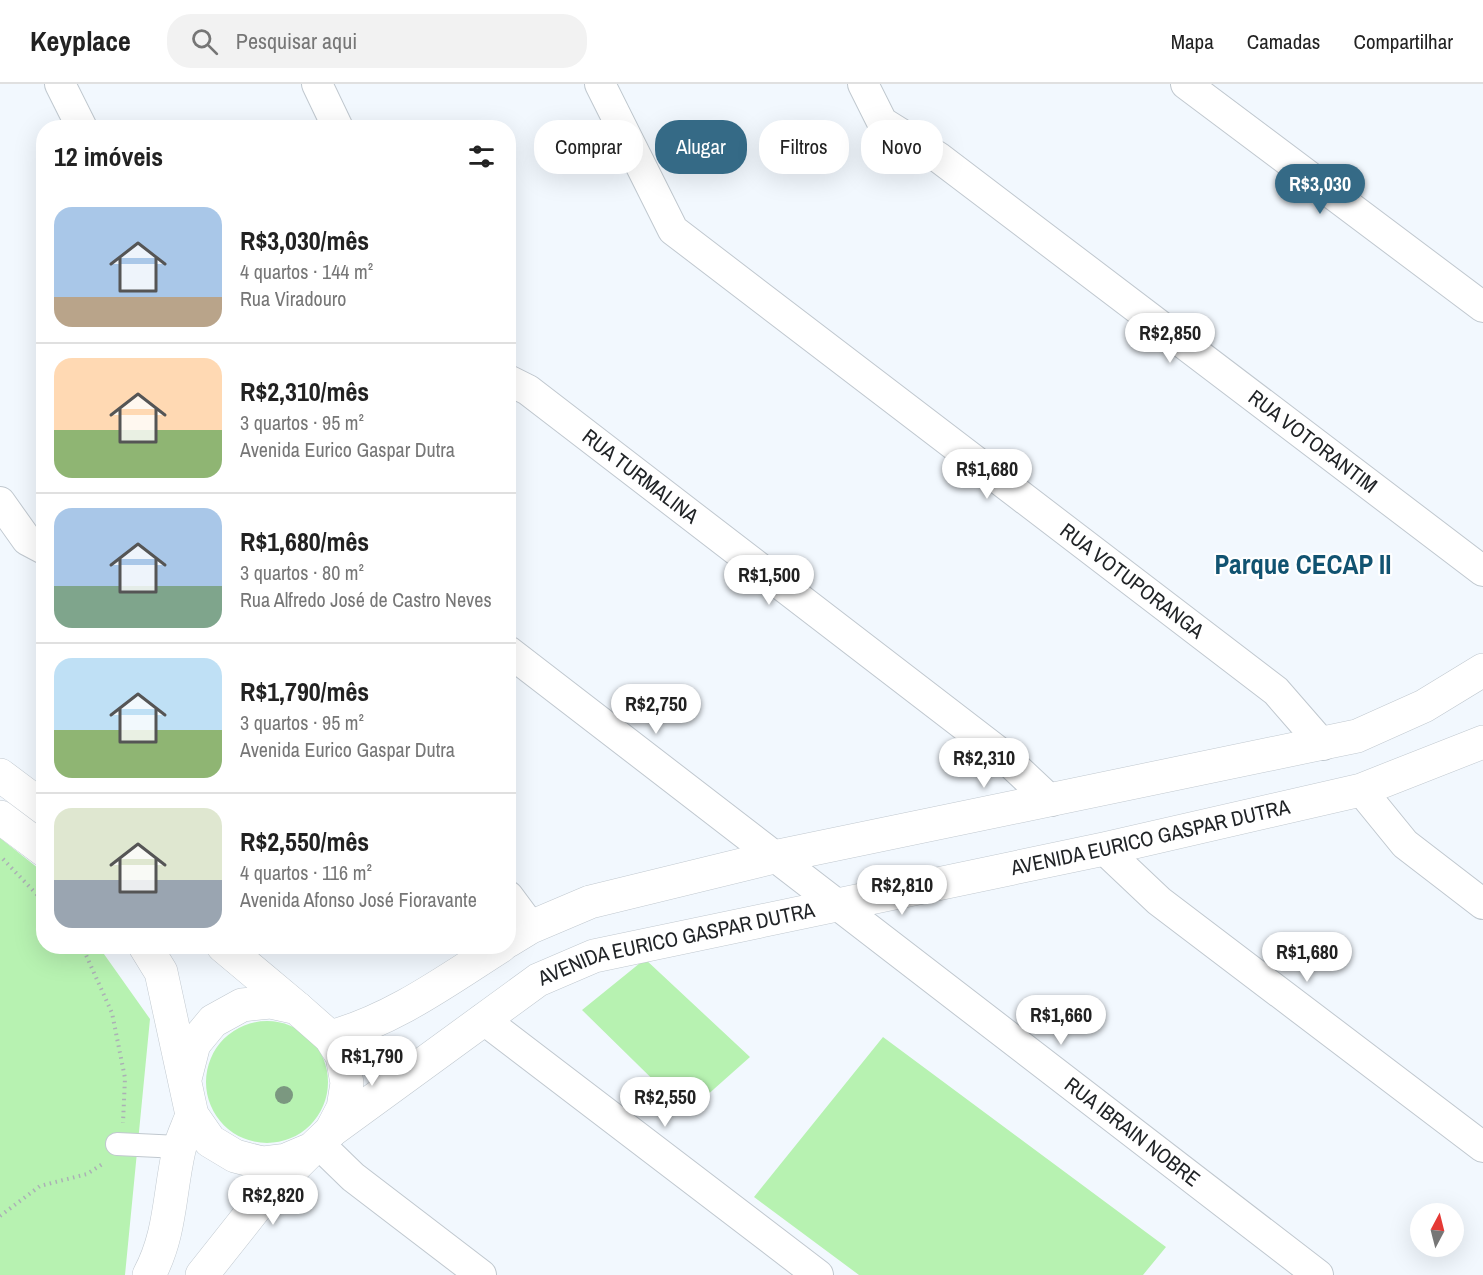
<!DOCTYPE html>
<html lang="pt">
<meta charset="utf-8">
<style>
:root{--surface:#fff;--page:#f2f2f2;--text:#222;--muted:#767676;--line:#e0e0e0;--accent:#356a86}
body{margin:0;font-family:"Archivo Narrow",sans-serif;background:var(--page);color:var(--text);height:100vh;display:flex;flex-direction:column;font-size:22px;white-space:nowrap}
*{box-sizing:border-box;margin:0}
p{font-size:20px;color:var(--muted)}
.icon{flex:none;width:33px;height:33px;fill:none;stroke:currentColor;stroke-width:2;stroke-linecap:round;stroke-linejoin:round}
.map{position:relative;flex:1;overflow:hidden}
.drawer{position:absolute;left:36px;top:36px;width:480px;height:834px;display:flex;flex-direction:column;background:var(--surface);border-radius:24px;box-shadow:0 6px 24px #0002}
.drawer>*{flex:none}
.guide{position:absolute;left:534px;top:36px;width:570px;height:54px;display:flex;gap:12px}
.needle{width:39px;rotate:7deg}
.fabs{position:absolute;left:1410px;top:1119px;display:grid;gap:12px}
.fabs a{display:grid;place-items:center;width:54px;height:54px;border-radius:50%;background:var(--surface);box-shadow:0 6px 24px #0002;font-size:30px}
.price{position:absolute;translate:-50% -51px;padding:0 14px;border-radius:21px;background:#fff;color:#222;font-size:20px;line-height:39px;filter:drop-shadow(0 2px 3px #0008)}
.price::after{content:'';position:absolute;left:50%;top:36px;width:18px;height:14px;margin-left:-9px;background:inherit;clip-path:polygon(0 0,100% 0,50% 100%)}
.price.current{background:var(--accent);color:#fff}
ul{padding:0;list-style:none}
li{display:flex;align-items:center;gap:18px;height:150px;padding:0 18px}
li+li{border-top:2px solid var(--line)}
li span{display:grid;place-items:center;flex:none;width:168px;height:120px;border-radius:18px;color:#555}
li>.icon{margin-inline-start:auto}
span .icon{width:72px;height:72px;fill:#fffc;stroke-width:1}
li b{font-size:26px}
h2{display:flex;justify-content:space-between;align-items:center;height:72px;padding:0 18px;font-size:26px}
.chip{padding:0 21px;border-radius:24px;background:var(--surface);box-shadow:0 6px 24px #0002;font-size:21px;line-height:54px}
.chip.current{background:var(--accent);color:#fff}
header{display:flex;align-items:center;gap:36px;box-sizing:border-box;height:84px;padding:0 30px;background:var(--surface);border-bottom:2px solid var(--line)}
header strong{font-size:28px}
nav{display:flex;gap:33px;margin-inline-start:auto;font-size:21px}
.search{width:420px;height:54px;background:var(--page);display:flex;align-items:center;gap:15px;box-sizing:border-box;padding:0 21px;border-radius:24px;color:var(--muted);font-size:22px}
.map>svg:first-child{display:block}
.green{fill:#b7f2b1}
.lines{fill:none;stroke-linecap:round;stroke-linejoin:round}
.pedestrian-casing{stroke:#c0c8cf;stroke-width:24}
.minor-casing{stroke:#c0c8cf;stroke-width:32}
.tertiary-casing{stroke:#c0c8cf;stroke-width:34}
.path{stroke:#abb0b5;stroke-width:4;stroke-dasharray:1.5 4.5;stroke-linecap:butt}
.pedestrian{stroke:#fff;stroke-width:22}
.minor{stroke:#fff;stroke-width:30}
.tertiary{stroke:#fff;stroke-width:33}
.tree{fill:#7b9880}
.labels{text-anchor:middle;stroke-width:4.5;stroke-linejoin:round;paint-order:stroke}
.street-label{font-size:21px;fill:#212427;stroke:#fff}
.district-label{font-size:27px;font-weight:bold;fill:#115371;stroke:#fff}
</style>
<header>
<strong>Keyplace</strong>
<div class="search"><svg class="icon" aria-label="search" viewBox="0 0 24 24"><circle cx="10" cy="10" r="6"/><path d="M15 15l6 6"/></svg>Pesquisar aqui</div>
<nav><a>Mapa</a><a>Camadas</a><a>Compartilhar</a></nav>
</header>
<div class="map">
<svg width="1483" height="1191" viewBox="0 0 1483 1191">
<rect width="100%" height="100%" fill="#f2f8fe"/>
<path class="green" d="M0,754L43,788L44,862L99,863L150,935L125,1191H0Z
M645,875L750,973L687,1029L582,926Z
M206 998a61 61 0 1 1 122 0a61 61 0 1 1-122 0Z
M883,953L1166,1163L1143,1191H859L754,1113Z"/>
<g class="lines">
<defs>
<path id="pedestrian" d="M117,1060L179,1063"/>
<g id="minor">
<path d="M60,0L82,44"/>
<path d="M317,0L338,44"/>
<path id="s1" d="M600,0L673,146L1276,607L1323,661"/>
<path id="s2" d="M863,0L882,38L938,73L1483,487"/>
<path d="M1186,0L1483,223"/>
<path id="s3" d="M508,296L528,306L1000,669L1051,717"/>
<path d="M0,418L27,456L44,465"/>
<path id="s4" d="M508,567L1318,1191"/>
<path d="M1361,706L1405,760L1483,820"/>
<path d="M1104,765L1159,817L1483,1063"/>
<path d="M508,812L531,843"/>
<path d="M483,935L818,1191"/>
<path d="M318,1059L353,1093L481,1191"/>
</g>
<g id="tertiary">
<path d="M0,691L44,724"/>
<path d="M0,733L44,766"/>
<path d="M508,857L531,843L590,818L774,773L1357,652L1424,622L1483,586"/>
<path d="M145,862L161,888L192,1031L210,1057L235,1072L262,1079L286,1076L312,1065L331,1047L343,1024L347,999L342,972L330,953L297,924L270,918L242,921L213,937L194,960L185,995"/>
<path d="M223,862L297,924"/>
<path d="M330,953C393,936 446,897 501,862"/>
<path id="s5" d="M331,1047L538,896L594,872L1104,765L1361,706L1483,658"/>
<path d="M149,1191C171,1150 169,1110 179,1066C182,1054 188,1042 192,1031"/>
<path d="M202,1191L263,1114L309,1068"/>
</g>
</defs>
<use href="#pedestrian" class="pedestrian-casing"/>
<use href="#minor" class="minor-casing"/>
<use href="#tertiary" class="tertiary-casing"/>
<path class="path" d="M3,775L44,818
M79,862L86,871L112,929L125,994L123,1039
M0,1132L40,1102L87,1090L104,1079"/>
<use href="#pedestrian" class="pedestrian"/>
<use href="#minor" class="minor"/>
<use href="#tertiary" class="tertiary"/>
</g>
<circle class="tree" cx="284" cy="1011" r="9"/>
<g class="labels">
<g class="street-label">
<text dy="7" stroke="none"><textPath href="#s2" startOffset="579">RUA VOTORANTIM</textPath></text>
<text dy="7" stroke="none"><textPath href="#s3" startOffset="164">RUA TURMALINA</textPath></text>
<text dy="7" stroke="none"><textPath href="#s1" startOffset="741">RUA VOTUPORANGA</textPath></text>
<text dy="7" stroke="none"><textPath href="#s5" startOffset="886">AVENIDA EURICO GASPAR DUTRA</textPath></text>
<text dy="7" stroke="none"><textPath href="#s5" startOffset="400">AVENIDA EURICO GASPAR DUTRA</textPath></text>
<text dy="7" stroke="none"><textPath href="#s4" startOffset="788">RUA IBRAIN NOBRE</textPath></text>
</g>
<g class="district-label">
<text x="1303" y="490">Parque CECAP II</text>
</g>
</g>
</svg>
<div class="fabs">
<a><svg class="needle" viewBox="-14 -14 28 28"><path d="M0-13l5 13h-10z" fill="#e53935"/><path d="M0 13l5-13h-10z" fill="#767676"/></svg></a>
</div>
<b class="price current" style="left:1320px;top:131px">R$3,030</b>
<b class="price" style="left:1170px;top:280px">R$2,850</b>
<b class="price" style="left:987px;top:416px">R$1,680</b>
<b class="price" style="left:769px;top:522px">R$1,500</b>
<b class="price" style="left:656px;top:651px">R$2,750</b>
<b class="price" style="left:984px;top:705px">R$2,310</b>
<b class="price" style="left:902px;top:832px">R$2,810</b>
<b class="price" style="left:1307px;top:899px">R$1,680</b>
<b class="price" style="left:1061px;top:962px">R$1,660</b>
<b class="price" style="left:372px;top:1003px">R$1,790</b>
<b class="price" style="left:665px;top:1044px">R$2,550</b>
<b class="price" style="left:273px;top:1142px">R$2,820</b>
<div class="guide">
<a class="chip">Comprar</a>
<a class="chip current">Alugar</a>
<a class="chip">Filtros</a>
<a class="chip">Novo</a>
</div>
<section class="drawer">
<h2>12 imóveis<svg class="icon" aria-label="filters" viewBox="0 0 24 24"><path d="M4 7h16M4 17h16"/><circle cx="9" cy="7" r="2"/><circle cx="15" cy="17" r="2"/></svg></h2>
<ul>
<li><span style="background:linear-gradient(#a9c7e8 75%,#b9a48a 0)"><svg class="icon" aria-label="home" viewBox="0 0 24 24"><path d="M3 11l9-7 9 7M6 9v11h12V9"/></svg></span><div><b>R$3,030/mês</b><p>4 quartos · 144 m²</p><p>Rua Viradouro</p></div></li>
<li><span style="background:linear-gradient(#ffd9b3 60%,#8fb573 0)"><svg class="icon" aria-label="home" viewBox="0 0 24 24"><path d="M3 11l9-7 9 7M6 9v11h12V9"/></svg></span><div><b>R$2,310/mês</b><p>3 quartos · 95 m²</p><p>Avenida Eurico Gaspar Dutra</p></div></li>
<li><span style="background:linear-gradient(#a9c7e8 65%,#7fa58c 0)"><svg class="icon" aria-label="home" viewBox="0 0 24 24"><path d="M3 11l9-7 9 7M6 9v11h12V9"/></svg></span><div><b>R$1,680/mês</b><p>3 quartos · 80 m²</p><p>Rua Alfredo José de Castro Neves</p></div></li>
<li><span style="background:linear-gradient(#bfe0f5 60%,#8fb573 0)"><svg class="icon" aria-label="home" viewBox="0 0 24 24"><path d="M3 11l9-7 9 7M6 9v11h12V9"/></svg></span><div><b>R$1,790/mês</b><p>3 quartos · 95 m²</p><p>Avenida Eurico Gaspar Dutra</p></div></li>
<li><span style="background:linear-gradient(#dfe7d0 60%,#9aa5b1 0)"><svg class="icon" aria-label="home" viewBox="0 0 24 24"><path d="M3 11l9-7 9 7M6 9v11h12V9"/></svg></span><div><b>R$2,550/mês</b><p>4 quartos · 116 m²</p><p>Avenida Afonso José Fioravante</p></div></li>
</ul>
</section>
</div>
